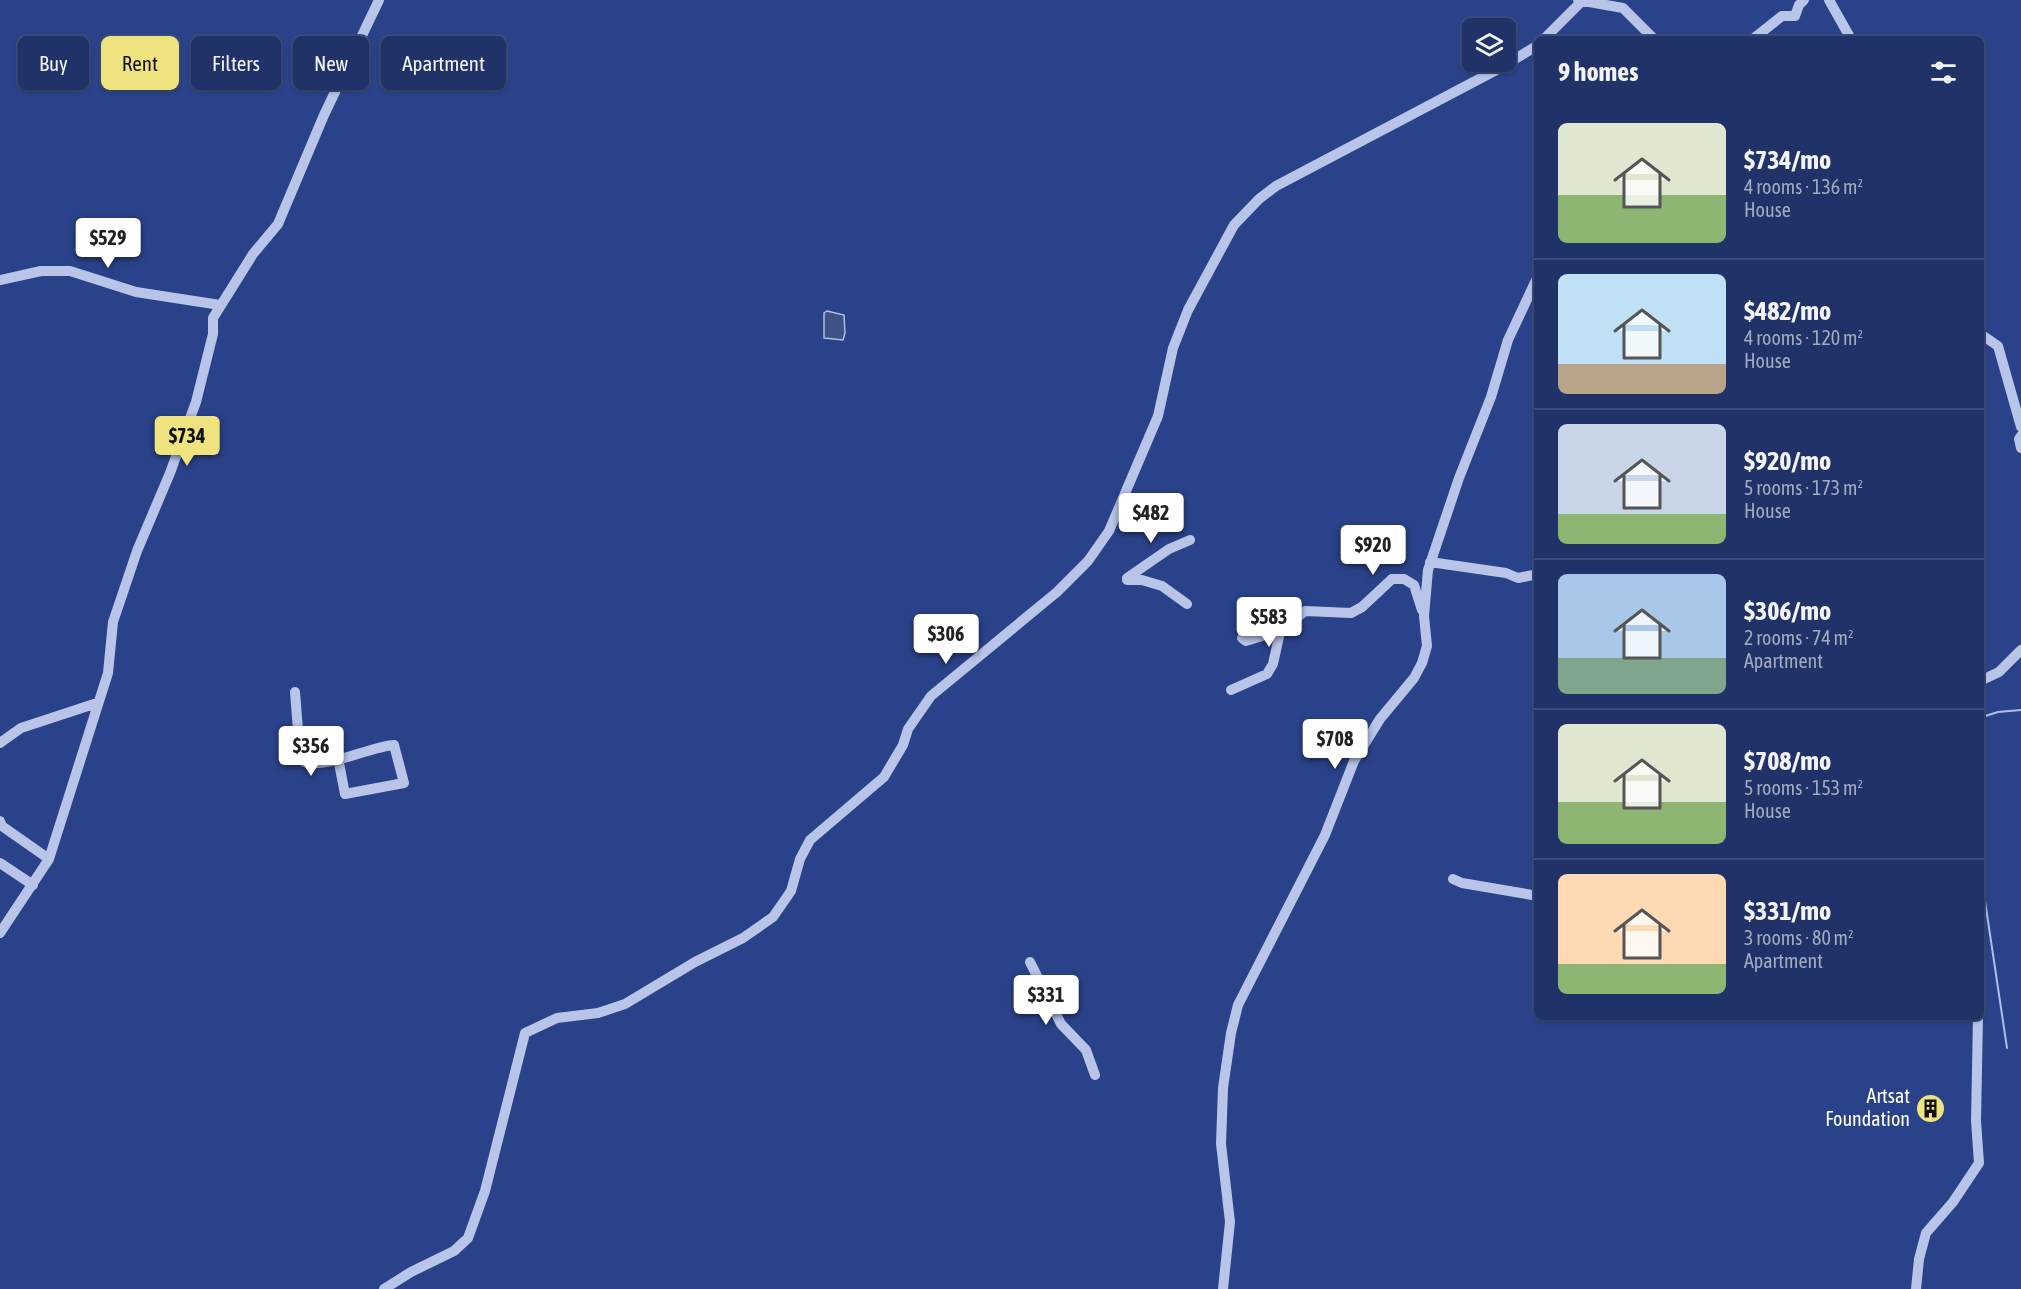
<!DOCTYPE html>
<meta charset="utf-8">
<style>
:root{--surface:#203267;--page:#283a6d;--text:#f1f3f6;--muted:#a2aac0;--line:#3d4d7b;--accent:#efe380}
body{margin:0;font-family:"Asap Condensed",sans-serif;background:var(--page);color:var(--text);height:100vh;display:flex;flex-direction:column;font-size:22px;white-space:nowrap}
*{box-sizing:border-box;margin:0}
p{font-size:20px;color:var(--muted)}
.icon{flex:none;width:33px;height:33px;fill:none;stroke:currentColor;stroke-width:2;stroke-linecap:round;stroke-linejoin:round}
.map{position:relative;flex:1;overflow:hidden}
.panel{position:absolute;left:1534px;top:36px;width:450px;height:984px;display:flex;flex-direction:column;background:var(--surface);border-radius:9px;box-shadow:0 2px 4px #0004,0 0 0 2px var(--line)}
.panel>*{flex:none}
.hud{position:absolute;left:18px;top:36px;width:570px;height:54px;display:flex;gap:12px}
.controls{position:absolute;left:1462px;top:18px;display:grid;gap:12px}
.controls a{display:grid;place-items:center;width:54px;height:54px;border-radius:9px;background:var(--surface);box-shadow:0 2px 4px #0004,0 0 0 2px var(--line);font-size:30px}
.price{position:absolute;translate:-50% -51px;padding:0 14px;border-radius:6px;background:#fff;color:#222;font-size:20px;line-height:39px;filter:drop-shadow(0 2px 3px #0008)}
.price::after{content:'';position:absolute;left:50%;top:36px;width:18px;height:14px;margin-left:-9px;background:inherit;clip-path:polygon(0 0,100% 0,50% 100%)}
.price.selected{background:var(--accent);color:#111}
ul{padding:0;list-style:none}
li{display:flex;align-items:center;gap:18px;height:150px;padding:0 24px}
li+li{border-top:2px solid var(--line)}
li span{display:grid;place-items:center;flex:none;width:168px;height:120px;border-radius:9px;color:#555}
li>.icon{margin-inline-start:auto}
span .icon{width:72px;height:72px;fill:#fffc;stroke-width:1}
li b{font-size:26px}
h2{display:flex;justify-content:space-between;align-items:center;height:72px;padding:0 24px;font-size:26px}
.chip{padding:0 21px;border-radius:9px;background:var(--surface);box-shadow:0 2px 4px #0004,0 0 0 2px var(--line);font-size:21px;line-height:54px}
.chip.selected{background:var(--accent);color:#111}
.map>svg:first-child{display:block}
.water{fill:#3f5185;stroke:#adbee9;stroke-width:1.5}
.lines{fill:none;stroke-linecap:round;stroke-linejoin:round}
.stream{stroke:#adbee9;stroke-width:2}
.minor{stroke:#b8c5e9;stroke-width:10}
.labels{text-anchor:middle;stroke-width:6;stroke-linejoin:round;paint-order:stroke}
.poi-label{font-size:20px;fill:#fff;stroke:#2a4289;text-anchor:end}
</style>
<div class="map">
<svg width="2021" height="1289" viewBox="0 0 2021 1289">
<rect width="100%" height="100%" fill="#2a4289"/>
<path class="water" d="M827,311L844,315L845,333L843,340L824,338V313Z"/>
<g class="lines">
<path class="stream" d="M1982,717L1998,712L2021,710
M1982,881L2007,1048"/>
<path class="minor" d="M1578,0L1623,8L1654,39
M1829,0L1851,39
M1544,39L1583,0
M1753,39L1782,16H1795L1799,5L1804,0
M0,280L41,271H70L136,292L220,305
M1982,335L1998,346L2021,427
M2021,436L2019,439L2021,448
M1430,562L1506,573L1518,578L1538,574
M1127,578L1169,549L1190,540
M1127,580H1142L1162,586L1187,604
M1242,638L1246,641L1262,636L1284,622
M1982,680L1999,672L2021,650
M1231,690L1267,674L1273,664L1280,632L1305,611L1351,613L1362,607L1392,579H1404L1414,585L1422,610
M295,692L299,743L304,762C327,769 369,747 394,745L404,783L345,794L338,758
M0,743L21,728L97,703
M0,821L2,826L49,859
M0,863L33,885
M1453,879L1462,883L1538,896
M0,933L49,859L108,673L113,622L137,551L170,473L196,402L213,334V318L253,254L278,224L324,115L379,0
M1030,962L1061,1024L1086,1050L1095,1075
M384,1289L411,1272L454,1251L468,1238L485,1191L525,1033L557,1018L598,1013L625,1004L695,962L743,938L773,917L791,891L800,859L810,840L884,777L903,745L908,729L931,696L1057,592L1088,561L1109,531L1158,416L1173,348L1188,310L1234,225L1259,199L1276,186L1502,67L1538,45
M1223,1289L1230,1222L1221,1144L1223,1088L1231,1033L1238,1005L1325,835L1354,761L1380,719L1414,678L1422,663L1427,646L1424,616L1428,570L1459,478L1491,397L1508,340L1538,276
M1916,1289L1919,1259L1926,1233L1953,1202L1979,1163L1976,1121L1978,1017"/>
</g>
<defs>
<symbol id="building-disc" viewBox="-11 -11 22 22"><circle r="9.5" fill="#efe380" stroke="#2a4289"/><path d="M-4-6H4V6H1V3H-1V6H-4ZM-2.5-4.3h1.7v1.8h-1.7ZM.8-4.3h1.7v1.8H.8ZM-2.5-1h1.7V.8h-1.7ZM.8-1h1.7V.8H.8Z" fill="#111"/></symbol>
</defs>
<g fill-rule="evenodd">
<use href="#building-disc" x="1914" y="1092" width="33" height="33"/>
</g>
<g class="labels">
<g class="poi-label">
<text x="1910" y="1103">Artsat<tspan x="1910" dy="23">Foundation</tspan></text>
</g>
</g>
</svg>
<div class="controls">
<a><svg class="icon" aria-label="layers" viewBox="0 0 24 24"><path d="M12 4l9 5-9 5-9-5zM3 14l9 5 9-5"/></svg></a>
</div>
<b class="price" style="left:108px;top:269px">$529</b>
<b class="price selected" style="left:187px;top:467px">$734</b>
<b class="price" style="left:1151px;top:544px">$482</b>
<b class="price" style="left:1373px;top:576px">$920</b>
<b class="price" style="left:1269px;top:648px">$583</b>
<b class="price" style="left:946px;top:665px">$306</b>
<b class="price" style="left:1335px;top:770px">$708</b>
<b class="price" style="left:311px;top:777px">$356</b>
<b class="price" style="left:1046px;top:1026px">$331</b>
<div class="hud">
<a class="chip">Buy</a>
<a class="chip selected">Rent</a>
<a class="chip">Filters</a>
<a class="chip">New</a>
<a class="chip">Apartment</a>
</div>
<section class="panel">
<h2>9 homes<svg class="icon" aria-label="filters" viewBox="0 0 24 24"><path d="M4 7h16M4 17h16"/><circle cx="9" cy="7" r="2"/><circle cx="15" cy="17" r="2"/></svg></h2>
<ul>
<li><span style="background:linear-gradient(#dfe7d0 60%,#8fb573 0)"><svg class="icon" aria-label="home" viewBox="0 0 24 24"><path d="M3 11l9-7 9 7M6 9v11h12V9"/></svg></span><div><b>$734/mo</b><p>4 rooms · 136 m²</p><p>House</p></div></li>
<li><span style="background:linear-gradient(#bfe0f5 75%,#b9a48a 0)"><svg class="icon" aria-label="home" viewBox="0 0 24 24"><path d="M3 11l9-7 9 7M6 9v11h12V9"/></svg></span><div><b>$482/mo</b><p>4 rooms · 120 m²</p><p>House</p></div></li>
<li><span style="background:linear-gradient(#c9d6e8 75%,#8fb573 0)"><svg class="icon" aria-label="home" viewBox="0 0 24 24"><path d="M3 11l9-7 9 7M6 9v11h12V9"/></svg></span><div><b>$920/mo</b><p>5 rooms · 173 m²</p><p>House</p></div></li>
<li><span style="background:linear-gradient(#a9c7e8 70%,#7fa58c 0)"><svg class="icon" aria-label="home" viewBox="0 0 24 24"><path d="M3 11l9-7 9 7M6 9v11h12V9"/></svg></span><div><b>$306/mo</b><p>2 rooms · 74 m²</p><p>Apartment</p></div></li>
<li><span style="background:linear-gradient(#dfe7d0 65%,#8fb573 0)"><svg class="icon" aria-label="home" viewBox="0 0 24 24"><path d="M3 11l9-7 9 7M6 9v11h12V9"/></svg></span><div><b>$708/mo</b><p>5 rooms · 153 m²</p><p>House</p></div></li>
<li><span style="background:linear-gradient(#ffd9b3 75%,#8fb573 0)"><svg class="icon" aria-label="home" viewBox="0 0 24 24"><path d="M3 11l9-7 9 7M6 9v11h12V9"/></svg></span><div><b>$331/mo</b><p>3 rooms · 80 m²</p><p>Apartment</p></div></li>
</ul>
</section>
</div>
